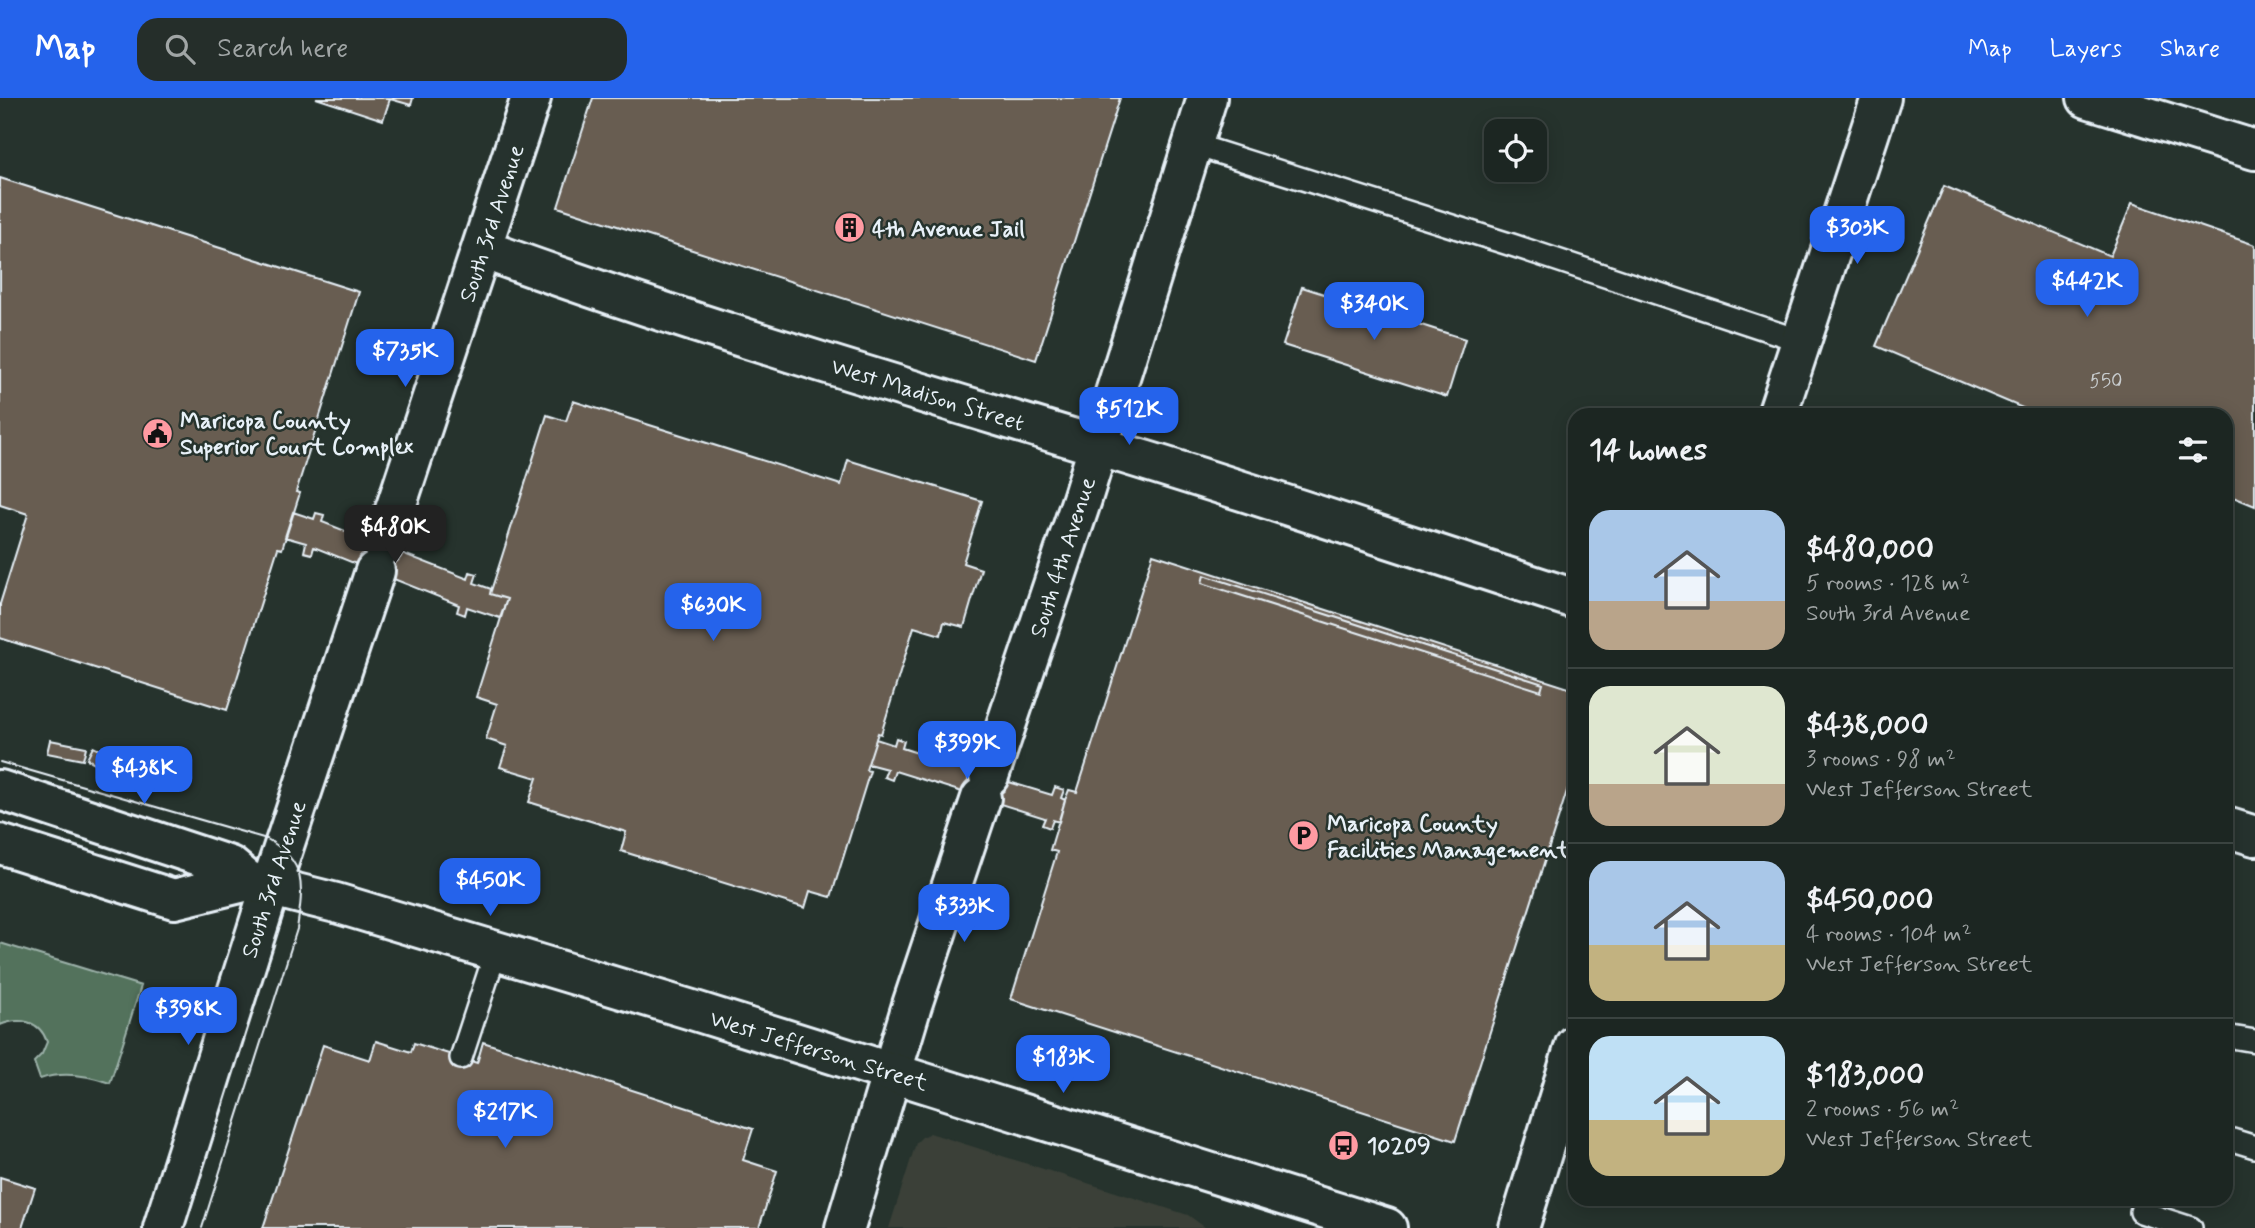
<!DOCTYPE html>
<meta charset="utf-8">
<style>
:root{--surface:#1c2622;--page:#252e2a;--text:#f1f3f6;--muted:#a0a5a5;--line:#3a4340;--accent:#2563eb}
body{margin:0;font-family:Mynerve,sans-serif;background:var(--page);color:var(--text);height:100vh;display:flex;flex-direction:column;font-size:26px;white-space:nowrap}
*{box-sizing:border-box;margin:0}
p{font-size:23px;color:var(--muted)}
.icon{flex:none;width:38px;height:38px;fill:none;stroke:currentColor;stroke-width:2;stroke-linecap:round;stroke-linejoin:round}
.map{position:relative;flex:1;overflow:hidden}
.side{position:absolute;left:1568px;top:310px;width:665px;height:798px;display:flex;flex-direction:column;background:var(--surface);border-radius:21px;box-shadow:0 4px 18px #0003,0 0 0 2px var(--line)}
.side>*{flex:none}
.buttons{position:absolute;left:1484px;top:21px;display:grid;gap:14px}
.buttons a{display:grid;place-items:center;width:63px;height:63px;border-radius:14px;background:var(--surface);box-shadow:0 4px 18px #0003,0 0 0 2px var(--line);font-size:35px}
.price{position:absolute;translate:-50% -60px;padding:0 16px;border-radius:14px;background:var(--accent);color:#fff;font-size:23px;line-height:46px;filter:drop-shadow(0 2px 4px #0008)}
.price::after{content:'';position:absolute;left:50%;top:42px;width:21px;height:16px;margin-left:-10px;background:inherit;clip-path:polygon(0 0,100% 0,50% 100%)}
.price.current{background:#222;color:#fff}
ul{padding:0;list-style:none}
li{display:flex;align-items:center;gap:21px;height:175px;padding:0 21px}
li+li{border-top:2px solid var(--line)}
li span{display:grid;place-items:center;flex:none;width:196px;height:140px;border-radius:21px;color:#555}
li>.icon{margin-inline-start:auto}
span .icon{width:84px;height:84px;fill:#fffc;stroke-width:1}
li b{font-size:30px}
h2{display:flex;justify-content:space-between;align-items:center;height:84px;padding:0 21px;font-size:30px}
header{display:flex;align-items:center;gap:42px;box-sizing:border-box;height:98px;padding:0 35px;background:var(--accent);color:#fff}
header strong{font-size:33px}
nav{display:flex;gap:38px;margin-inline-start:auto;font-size:24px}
.search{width:490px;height:63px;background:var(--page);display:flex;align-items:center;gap:18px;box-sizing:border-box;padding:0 24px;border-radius:21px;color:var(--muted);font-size:26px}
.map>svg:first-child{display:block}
.built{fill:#3a4038}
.park{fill:#52725c;stroke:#9db2aa;stroke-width:2}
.building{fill:#675d51;stroke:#e8f1f8;stroke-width:2}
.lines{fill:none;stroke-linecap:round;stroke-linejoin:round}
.service-casing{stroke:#e8f1f8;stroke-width:26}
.minor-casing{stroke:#e8f1f8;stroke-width:44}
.tertiary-casing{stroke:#e8f1f8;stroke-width:44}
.secondary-casing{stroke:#e8f1f8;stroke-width:44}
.service{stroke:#26332d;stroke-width:21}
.minor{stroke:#26332d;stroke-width:38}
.tertiary{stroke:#26332d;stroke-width:38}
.secondary{stroke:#26332d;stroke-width:38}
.tram{stroke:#e8f1f8;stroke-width:2}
.labels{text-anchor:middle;stroke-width:5;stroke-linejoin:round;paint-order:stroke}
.number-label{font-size:19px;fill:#c8ccce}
.street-label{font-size:23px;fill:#e8f1f8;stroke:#26332d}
.poi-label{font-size:23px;font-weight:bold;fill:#e8f1f8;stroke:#26332d;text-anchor:start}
</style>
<header>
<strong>Map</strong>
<div class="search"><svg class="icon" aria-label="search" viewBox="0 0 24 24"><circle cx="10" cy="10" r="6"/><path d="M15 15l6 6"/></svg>Search here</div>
<nav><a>Map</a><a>Layers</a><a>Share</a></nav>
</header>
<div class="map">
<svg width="2255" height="1130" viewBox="0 0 2255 1130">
<rect width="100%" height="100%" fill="#26332d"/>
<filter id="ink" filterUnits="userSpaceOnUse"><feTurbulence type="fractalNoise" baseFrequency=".0143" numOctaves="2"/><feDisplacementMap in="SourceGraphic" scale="14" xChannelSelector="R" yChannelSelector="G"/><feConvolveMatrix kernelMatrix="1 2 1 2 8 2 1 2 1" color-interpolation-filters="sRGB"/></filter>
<g filter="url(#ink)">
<path class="built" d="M930,1035L1188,1117L1206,1130H889L916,1045L922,1039Z"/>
<path class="park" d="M0,845L141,888L110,985C87,977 63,973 40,981L34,964L42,956L47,944C40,922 19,919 0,927Z"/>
<path class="building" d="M316,0H413L411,7L390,1L383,22Z
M593,0H1120L1036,262L558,109Z
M0,80L359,194L296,394L300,395L282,451L278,450L227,612L0,540V506L28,416L0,407Z
M1944,88L2110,158L2132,105L2255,147V408L2226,396V317H2039L1876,248Z
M1302,189L1465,241L1447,299L1283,247Z
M573,303L841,387L848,362L982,403L963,465L981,471L964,529L944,524L941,537L914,529L881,636L878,635L876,641L866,672L870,673L831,799L810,793L805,810L621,753L626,734L529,704L537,680L500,669L507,648L486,641L497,606L476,599L507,501L490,496L547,317L566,323Z
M293,414L314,421L316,415L324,417L322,424L468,481L470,474L477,476L474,485L491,491L490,496L507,501L500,520L467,509L465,517L457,514L459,507L314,449L312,456L304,454L306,445L285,439Z
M1153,456L1575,592V668L1455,1043L1011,901L1057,754L1050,752L1065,702L1069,692L1077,694Z
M1204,477L1543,586L1541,593L1202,485Z
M896,640L904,643L902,650L989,678L1052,697L1055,689L1064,692L1061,700L1065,702L1059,724L1053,722L1050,730L1042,727L1045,720L895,673L892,682L884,679L887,671L868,666L876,641L894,647Z
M50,642L86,649L83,662L47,655Z
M93,649L125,665L119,677L87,661Z
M376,943L411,954L414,945L477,965L483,944L753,1031L743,1062L777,1073L759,1130H263L323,947L370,962Z
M0,1079L35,1090L22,1130H0Z"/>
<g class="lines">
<defs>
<path id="service" d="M1192,46L1512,147L1801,243
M2226,938L2255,943
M461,960L496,853
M2226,1040L2255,1049
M2145,1101L2141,1114L2191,1130"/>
<path id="minor" d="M2087,0L2255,52
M482,151C700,231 925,295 1147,363C1290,407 1432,455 1575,501
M1777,317L1881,0
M383,448L531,0
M989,678L1082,401L1207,0
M2226,729L2255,738
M271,787L375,473
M845,1130L912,907L981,700
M1519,1130L1575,947"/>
<path id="tertiary" d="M163,1130L271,787"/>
<path id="secondary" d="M0,692L230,768L248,783L336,805L692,912L1387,1130
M0,746L174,801L248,783"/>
</defs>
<use href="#service" class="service-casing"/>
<use href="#minor" class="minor-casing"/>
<use href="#tertiary" class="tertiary-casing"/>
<use href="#secondary" class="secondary-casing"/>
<use href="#service" class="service"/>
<use href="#minor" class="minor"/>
<use href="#tertiary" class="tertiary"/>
<use href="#secondary" class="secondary"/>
<path class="tram" d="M0,664L267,741C308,764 303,790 297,831L202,1130"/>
</g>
</g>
<defs>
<symbol id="building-disc" viewBox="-11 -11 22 22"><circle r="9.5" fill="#ff9aa2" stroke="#26332d"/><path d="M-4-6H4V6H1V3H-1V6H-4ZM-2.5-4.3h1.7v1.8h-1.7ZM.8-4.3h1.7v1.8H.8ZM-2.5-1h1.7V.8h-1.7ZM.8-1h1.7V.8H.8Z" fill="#111"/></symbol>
<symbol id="civic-disc" viewBox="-11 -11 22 22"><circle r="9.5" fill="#ff9aa2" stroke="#26332d"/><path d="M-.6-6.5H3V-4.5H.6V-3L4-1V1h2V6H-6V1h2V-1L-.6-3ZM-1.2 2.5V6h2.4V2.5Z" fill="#111"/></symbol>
<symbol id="parking-disc" viewBox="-11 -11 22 22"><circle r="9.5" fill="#ff9aa2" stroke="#26332d"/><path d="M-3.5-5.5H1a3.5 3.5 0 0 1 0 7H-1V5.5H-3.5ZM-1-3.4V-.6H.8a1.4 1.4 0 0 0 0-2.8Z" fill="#111"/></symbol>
<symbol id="bus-disc" viewBox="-11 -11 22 22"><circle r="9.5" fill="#ff9aa2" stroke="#26332d"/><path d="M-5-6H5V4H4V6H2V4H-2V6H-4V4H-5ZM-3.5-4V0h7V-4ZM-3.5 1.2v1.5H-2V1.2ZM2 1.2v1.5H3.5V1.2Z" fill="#111"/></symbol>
</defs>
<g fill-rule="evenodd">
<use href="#building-disc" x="832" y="112" width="35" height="35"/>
<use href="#civic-disc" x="140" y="318" width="35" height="35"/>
<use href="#parking-disc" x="1286" y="720" width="35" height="35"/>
<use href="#bus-disc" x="1326" y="1030" width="35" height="35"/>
</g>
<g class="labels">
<g class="number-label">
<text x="2106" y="289">550</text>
</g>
<g class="street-label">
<text transform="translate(491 125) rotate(-72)" y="8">South 3rd Avenue</text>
<text transform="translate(928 296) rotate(17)" y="8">West Madison Street</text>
<text transform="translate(1062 459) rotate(-72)" y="8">South 4th Avenue</text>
<text transform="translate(273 781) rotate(-72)" y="8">South 3rd Avenue</text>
<text transform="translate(819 952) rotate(17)" y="8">West Jefferson Street</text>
</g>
<g class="poi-label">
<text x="872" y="138">4th Avenue Jail</text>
<text x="180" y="330">Maricopa County<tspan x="180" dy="26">Superior Court Complex</tspan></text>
<text x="1327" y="733">Maricopa County<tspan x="1327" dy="26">Facilities Management</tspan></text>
<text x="1367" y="1055">10209</text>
</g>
</g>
</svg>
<div class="buttons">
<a><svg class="icon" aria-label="locate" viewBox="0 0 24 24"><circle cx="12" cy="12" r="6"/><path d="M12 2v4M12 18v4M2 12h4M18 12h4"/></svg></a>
</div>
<b class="price" style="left:1857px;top:168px">$303K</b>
<b class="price" style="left:2087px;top:221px">$442K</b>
<b class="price" style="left:1374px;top:244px">$340K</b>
<b class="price" style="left:405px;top:291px">$735K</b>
<b class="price" style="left:1129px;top:349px">$512K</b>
<b class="price current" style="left:395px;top:467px">$480K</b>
<b class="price" style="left:713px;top:545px">$630K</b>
<b class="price" style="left:967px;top:683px">$399K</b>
<b class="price" style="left:144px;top:708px">$438K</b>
<b class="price" style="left:490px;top:820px">$450K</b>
<b class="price" style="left:964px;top:846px">$333K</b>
<b class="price" style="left:188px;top:949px">$398K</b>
<b class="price" style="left:1063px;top:997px">$183K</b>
<b class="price" style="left:505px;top:1052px">$217K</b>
<section class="side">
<h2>14 homes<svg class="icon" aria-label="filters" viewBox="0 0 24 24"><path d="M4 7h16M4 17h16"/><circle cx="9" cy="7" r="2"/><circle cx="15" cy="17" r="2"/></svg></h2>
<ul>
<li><span style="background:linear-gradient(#a9c7e8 65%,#b9a48a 0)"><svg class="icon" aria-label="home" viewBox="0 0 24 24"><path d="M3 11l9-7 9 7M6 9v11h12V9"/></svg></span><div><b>$480,000</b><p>5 rooms · 128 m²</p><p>South 3rd Avenue</p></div></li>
<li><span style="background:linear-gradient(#dfe7d0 70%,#b9a48a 0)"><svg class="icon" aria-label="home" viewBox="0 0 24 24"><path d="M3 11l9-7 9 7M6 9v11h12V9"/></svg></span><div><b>$438,000</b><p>3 rooms · 98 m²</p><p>West Jefferson Street</p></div></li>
<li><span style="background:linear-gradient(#a9c7e8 60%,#c2b280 0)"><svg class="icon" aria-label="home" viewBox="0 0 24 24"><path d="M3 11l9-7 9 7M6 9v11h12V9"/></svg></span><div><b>$450,000</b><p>4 rooms · 104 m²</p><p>West Jefferson Street</p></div></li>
<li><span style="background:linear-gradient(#bfe0f5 60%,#c2b280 0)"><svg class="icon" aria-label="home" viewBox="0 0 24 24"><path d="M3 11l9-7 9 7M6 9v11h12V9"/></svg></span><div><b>$183,000</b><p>2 rooms · 56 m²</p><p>West Jefferson Street</p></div></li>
</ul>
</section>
</div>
